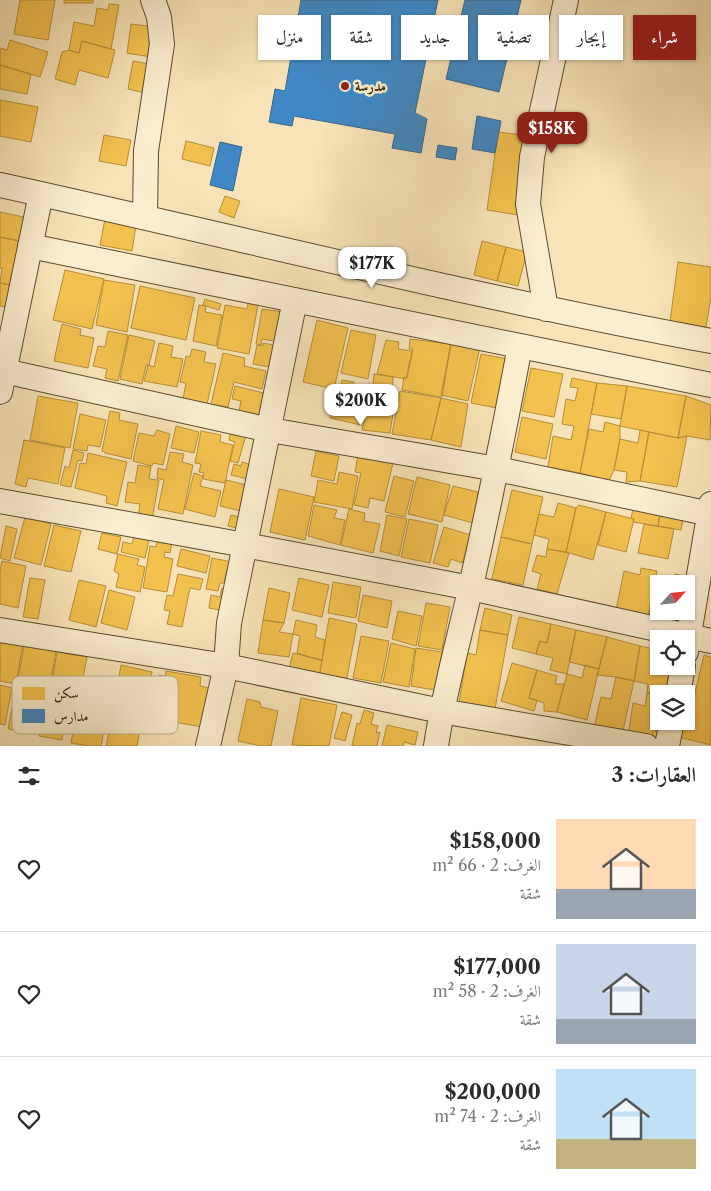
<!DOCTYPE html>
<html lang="ar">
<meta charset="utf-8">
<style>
:root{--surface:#fff;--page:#f7f7f7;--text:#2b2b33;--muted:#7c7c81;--line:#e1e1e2;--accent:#8f2418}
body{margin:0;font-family:"Libre Caslon Text",Amiri,serif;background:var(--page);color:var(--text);direction:rtl;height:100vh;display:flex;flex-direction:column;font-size:19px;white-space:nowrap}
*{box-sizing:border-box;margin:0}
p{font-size:16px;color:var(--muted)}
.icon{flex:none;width:28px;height:28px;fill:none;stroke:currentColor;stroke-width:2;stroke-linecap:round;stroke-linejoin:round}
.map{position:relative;height:746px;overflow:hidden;direction:ltr}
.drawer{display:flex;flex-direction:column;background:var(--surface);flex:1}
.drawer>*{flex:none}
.hud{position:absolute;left:15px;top:15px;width:681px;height:45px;direction:rtl;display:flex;gap:10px}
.needle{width:32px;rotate:63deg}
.buttons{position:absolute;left:650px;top:575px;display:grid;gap:10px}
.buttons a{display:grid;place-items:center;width:45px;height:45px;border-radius:0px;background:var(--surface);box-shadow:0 1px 4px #0004;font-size:25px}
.price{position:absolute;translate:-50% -42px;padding:0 11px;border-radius:10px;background:#fff;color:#222;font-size:16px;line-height:32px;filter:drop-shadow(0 1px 2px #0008)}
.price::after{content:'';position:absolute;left:50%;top:30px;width:15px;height:11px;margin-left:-8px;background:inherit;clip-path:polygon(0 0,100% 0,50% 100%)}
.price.on{background:var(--accent);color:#fff}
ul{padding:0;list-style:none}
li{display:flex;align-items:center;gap:15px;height:125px;padding:0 15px}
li+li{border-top:1px solid var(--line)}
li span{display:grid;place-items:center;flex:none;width:140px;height:100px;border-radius:0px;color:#555}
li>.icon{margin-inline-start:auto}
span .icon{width:60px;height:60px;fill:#fffc;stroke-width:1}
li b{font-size:21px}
h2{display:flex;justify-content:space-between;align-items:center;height:60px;padding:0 15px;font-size:21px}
.pill{padding:0 18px;border-radius:0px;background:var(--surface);box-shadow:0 1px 4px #0004;font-size:18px;line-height:45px}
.pill.on{background:var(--accent);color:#fff}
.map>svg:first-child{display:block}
.homes{fill:#f2c14e;stroke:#b58e37}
.schools{fill:#3f88c5;stroke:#38668a}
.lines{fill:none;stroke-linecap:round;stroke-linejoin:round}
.minor-casing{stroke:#5c4b2f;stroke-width:26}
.minor{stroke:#faedd0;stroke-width:24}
.poi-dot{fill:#8f2418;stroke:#faedd0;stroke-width:2}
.labels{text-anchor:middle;stroke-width:5;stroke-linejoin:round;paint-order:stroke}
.poi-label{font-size:14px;font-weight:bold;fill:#281802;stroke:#faedd0;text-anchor:start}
.key{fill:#faedd0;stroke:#bbad92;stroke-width:1}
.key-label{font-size:14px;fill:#281802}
</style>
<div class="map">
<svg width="711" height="746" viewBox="0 0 711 746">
<rect width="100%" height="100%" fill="#f7e3b7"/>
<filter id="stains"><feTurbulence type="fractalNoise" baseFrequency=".004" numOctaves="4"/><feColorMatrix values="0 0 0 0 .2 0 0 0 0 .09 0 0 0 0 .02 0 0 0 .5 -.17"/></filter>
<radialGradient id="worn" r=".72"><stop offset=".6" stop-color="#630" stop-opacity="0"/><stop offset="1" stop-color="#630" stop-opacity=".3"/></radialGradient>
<path class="homes" d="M20,0H55L48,40L14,34Z
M64,0H93V3H64Z
M109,4L119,5L111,49L82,41L79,53L69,50L74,22L94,26L97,8L108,10Z
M131,24L155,27L151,57L127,53Z
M10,40L48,52L40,77L0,65V48L7,50Z
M82,41L115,50L108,78L79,70L75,85L55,79L62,52L69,50L79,53Z
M133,61L155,65L149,94L128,89Z
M0,65L31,74L27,94L0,89Z
M0,100L38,107L31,142L0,136Z
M498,132L530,136L518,215L487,210Z
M104,135L131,140L126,166L99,161Z
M186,141L214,148L210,166L182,159Z
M225,196L240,201L234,218L219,212Z
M0,212L28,218L24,242L0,237Z
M105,219L136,225L132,251L100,245Z
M0,237L24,242L15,286L0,283L2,268H0Z
M482,241L506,247L497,281L474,275Z
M506,247L527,252L518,286L497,281Z
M678,262L711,267V297L706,327L670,322Z
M65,270L104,279L92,329L53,320Z
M104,280L135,285L127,332L96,325Z
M0,283L15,286L11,308L0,306Z
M140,286L195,298L186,340L131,328Z
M205,299L221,304L219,310L203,305Z
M248,303L258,305L249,354L217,348L225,305L247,309Z
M199,305L206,306L205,312L222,315L216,346L193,341Z
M262,309L291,313L286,343L262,339L261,345L256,344Z
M317,320L348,328L334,389L303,382Z
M62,324L81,329L80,335L94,338L88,368L54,361Z
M351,330L376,335L368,379L341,373Z
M108,331L128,335L118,381L105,378L107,369L93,366L98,346L105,347Z
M129,335L155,341L149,365H146L142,384L120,379Z
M410,339L451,344L442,397L402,390L404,377L407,378L413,349H409Z
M386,340L399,342L398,349L412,351L406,379L377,374Z
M159,343L173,346L171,357L183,359L177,387L144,381L148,365L154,367Z
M263,343L284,347L280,369L253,364L257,345L263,346Z
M451,343L478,348L479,352L468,401L441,395Z
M192,349L206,352L204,362L216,364L207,404L183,399L186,383L180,382L186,356L190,357Z
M223,353L245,358L244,366L266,371L262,389L234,382L228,407L211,404Z
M481,354L513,360L502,409L471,403Z
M531,368L563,374L554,417L522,411Z
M374,374L393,377L392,395L396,396L390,433L362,430L370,396L365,395L368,384L373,385Z
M572,378L597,383L580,473L548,467L553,436L571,440L574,426L562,424L566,399L575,401L578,388L570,387Z
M342,380L354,382L352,393L368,395L361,425L330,418L333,401L338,402Z
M597,383L627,386L621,419L591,414Z
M235,386L264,393L259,415L239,411L241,401L232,399Z
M627,386L686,396L678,438L620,426Z
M400,391L441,398L431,440L392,434Z
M38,396L78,403L70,448L30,440Z
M686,396L711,405L710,440L687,436L678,438Z
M441,398L468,404L461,447L431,440Z
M110,411L120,413L119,420L138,424L131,459L105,453V452L102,451Z
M80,414L106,420L100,447L88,445L87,451L73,449Z
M522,417L553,424L546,459L515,452Z
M605,422L620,426V439L614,470L609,481L580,473L589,429L603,432Z
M176,426L199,432L194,453L171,448Z
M157,430L170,434L163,465L153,463L152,466L133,461L139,433L154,436Z
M640,430L649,432L640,481L626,482L627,472L614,470L620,439L638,443Z
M201,431L221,435L220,442L233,445L225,483L203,479L204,473L199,472L201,464L195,463Z
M231,431L246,435L238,463L230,461L235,442L229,440Z
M649,432L678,438L687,436L677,487L640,481Z
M24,440L65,448L58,484L28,478L26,487L15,484Z
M73,450L84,453L82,461L78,460L71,487L60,485L65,466L69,468Z
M316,451L339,456L334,481L311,476Z
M170,452L184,454L182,462L193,465L183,514L158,509L164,480L157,478L158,468L166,470Z
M88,453L127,462L117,506L106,503L107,496L75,488L80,463L86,464Z
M358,455L393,463L384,501L370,498L368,508L354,505L361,473L355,472Z
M242,462L256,466L252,480L231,475L234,464L241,466Z
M138,465L151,467L149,479L159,480L152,520L138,518L140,504L125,502L128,482L135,483Z
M339,472L358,476L352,509L314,502L318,480L337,484Z
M194,473L203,476L200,486L221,491L215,517L185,509Z
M394,476L414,481L405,517L385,512Z
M417,477L450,485L442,522L408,514Z
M226,480L255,487L249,513L220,506Z
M453,486L478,492L473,523L444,515Z
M279,489L314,497L305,540L270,532Z
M512,490L543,497L532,544L501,537Z
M558,503L576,508L566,552L547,549L549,539L534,535L539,514L554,517Z
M314,505L337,510L334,518L345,520L340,545L308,536Z
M579,505L606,512L593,560L566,552L576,508Z
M349,509L365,513L364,521L380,524L373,553L341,545Z
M633,509L660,514L658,526L633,522L634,519L631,518Z
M606,512L634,519L626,552L598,545Z
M660,514L683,519L681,530L658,526Z
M231,515L248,519L246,530L228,526Z
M387,515L407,519L399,556L380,551Z
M25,517L51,524L41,565L14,558Z
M409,519L438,525L430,563L401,557Z
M644,524L674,529L668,559L638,553Z
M54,525L81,531L71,572L44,566Z
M6,526L17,529L10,561L0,558Z
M444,527L471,535L462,563L451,559L448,567L433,563Z
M102,533L121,537L117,554L98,549Z
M134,537L149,540L145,558L121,552L123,542L132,544Z
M501,537L532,544L523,585L492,579Z
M157,540L172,542L170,553L165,552L164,557L173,559L167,592L143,588L150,546L156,547Z
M181,549L210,556L206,573L177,566Z
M547,549L569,553L557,594L537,589L541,574L532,571L537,555L546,557Z
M118,554L139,559L137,565L145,567L140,592L116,587L119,574L114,571Z
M212,558L232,562L231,570L227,569L224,583H220L218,591L206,589Z
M2,561L26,566L18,608L0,604V571Z
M641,568L657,571L648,617L616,610L624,571L640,575Z
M178,574L203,579L200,590L190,588L182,627L167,624L170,611L164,610L167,595L173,596Z
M675,574L694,578L685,622L670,619L672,611H686V584H673Z
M30,578L45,580L38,619L23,617Z
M299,578L329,585L322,617L292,610Z
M79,580L106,586L96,627L69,620Z
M333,582L361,587L356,618L328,613Z
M655,583L661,584H659V611H663L661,619L648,617Z
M222,588L226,589L230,612L209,608L211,595L220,597Z
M269,588L290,593L284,623L263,620Z
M109,590L135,597L127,630L101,623Z
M363,595L392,601L387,628L358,621Z
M426,603L450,607L442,650L418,646Z
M485,608L512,615L508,635L480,630Z
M398,611L422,616L416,646L392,639Z
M519,617L551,624L547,643L540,641L536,654L512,648Z
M329,618L357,624L346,683L319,679Z
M263,620L284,623L279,632L293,634L289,657L258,653Z
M296,620L317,625L315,637L325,640L322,661L297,653L300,636L293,634Z
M551,624L576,630L567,674L550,670L553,658L536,654L540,641L547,643Z
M480,630L508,635L495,709L459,703L467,653L476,655Z
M576,630L607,637L599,669L569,662Z
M361,636L389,641L381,683L353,678Z
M607,637L640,646L634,681L616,677L597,675Z
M0,639L23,643L16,684L0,681Z
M391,643L415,649L409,687L383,682Z
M24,646L56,651L49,690L17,684Z
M640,646L659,650V666H670L665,694H659V695L647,693L648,684L634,681Z
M416,648L442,652L435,690L411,686Z
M57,652L87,657L79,698L50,693Z
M293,653L322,660L319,678L288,673Z
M704,655L711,657V745L678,737L681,721H686V700L693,701Z
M512,663L537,670L529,698L537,700L534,711L501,701Z
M121,665L152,672L143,713L119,708L124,683L118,682Z
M585,665L599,669L587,720L557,712L567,674L582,678Z
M537,670L557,676L555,684H564L557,712L544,711V703L529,698Z
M166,671L201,677L200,686L214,689L208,728L151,718L159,675L165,676Z
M616,677L634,681L622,735L594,728L601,697L611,699Z
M0,685L12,688L5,725L0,724Z
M16,686L45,691L37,734L8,729Z
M47,693L72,698L69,714L74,715L71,733L63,731L62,740L39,736Z
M647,693L659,695V721H661L658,741L628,736L633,703L645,706Z
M301,698L337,705L329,746L292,745Z
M247,699L260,702L261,707L278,711L271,746H261L238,741Z
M79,700L109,705L101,746H89L71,743Z
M114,709L126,712L124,722L141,725L137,746H106Z
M364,710L374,713L371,724L378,726L376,733L380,732L377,746H352L357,723L360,724Z
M342,712L352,715L345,741L334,738Z
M387,725L418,732L415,745L404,742L403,746H382Z"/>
<path class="schools" d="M301,0H438L415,113L427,119L421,153L392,148L395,134L294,116L292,126L269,122L275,89L285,91Z
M465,0H521L499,92L446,79Z
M477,116L501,121L495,153L472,149Z
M220,142L242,147L233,191L210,185Z
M438,145L457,148L455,160L436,157Z"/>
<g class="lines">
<defs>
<path id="minor" d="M0,185C237,237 472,297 711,341
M145,217L146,151L162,44L159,17L153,0
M30,246L711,385
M546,309L528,204L532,157L566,0
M4,371L270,430L497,469L711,514
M0,392L41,194
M0,501L245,545L471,588L711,641
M0,630L226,666L441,711L646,746
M686,652L711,504
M678,694L683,666
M208,746L226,666L229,623L295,300
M436,746C444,692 459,639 471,586C489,506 505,426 520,346
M667,746L672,721"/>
</defs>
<use href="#minor" class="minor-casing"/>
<use href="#minor" class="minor"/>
</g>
<circle class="poi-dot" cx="345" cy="86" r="5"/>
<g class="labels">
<g class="poi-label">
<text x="355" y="91">مدرسة</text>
</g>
</g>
<rect x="12" y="676" width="166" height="58" rx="8" class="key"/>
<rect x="22" y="687" width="23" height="13" fill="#f2c14e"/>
<rect x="22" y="709" width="23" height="14" fill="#3f88c5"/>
<g class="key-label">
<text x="54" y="698">سكن</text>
<text x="54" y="721">مدارس</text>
</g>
<rect width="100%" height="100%" filter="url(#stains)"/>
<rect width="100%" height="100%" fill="url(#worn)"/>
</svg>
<div class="buttons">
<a><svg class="needle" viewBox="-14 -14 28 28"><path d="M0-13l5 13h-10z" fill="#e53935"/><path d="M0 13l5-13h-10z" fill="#7c7c81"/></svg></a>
<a><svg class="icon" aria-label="locate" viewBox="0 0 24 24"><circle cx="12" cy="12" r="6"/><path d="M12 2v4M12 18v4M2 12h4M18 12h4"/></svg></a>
<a><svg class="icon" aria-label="layers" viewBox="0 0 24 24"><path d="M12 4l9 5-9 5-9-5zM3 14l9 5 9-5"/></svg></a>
</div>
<b class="price on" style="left:552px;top:154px">$158K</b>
<b class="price" style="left:372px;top:289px">$177K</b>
<b class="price" style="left:361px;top:426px">$200K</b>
<div class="hud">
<a class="pill on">شراء</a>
<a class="pill">إيجار</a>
<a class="pill">تصفية</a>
<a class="pill">جديد</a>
<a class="pill">شقة</a>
<a class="pill">منزل</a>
</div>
</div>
<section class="drawer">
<h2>العقارات: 3<svg class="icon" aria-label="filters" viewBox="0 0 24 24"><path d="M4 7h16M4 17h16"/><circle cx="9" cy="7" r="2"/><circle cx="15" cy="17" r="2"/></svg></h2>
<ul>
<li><span style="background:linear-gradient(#ffd9b3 70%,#9aa5b1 0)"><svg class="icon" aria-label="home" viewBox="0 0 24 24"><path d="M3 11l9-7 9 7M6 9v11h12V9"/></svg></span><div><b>$158,000</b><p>الغرف: 2 · 66 m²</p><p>شقة</p></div><svg class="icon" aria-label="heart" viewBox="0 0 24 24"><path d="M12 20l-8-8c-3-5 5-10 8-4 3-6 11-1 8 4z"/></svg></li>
<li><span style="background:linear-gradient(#c9d6e8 75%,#9aa5b1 0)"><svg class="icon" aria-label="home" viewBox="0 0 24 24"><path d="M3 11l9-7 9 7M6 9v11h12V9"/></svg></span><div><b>$177,000</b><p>الغرف: 2 · 58 m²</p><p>شقة</p></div><svg class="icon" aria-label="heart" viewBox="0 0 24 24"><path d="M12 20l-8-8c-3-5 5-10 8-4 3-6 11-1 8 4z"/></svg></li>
<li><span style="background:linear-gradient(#bfe0f5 70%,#c2b280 0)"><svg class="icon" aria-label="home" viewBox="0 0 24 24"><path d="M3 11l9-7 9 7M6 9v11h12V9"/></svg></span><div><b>$200,000</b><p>الغرف: 2 · 74 m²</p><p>شقة</p></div><svg class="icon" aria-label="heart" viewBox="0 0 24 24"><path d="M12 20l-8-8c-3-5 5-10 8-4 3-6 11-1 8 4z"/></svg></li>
</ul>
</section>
